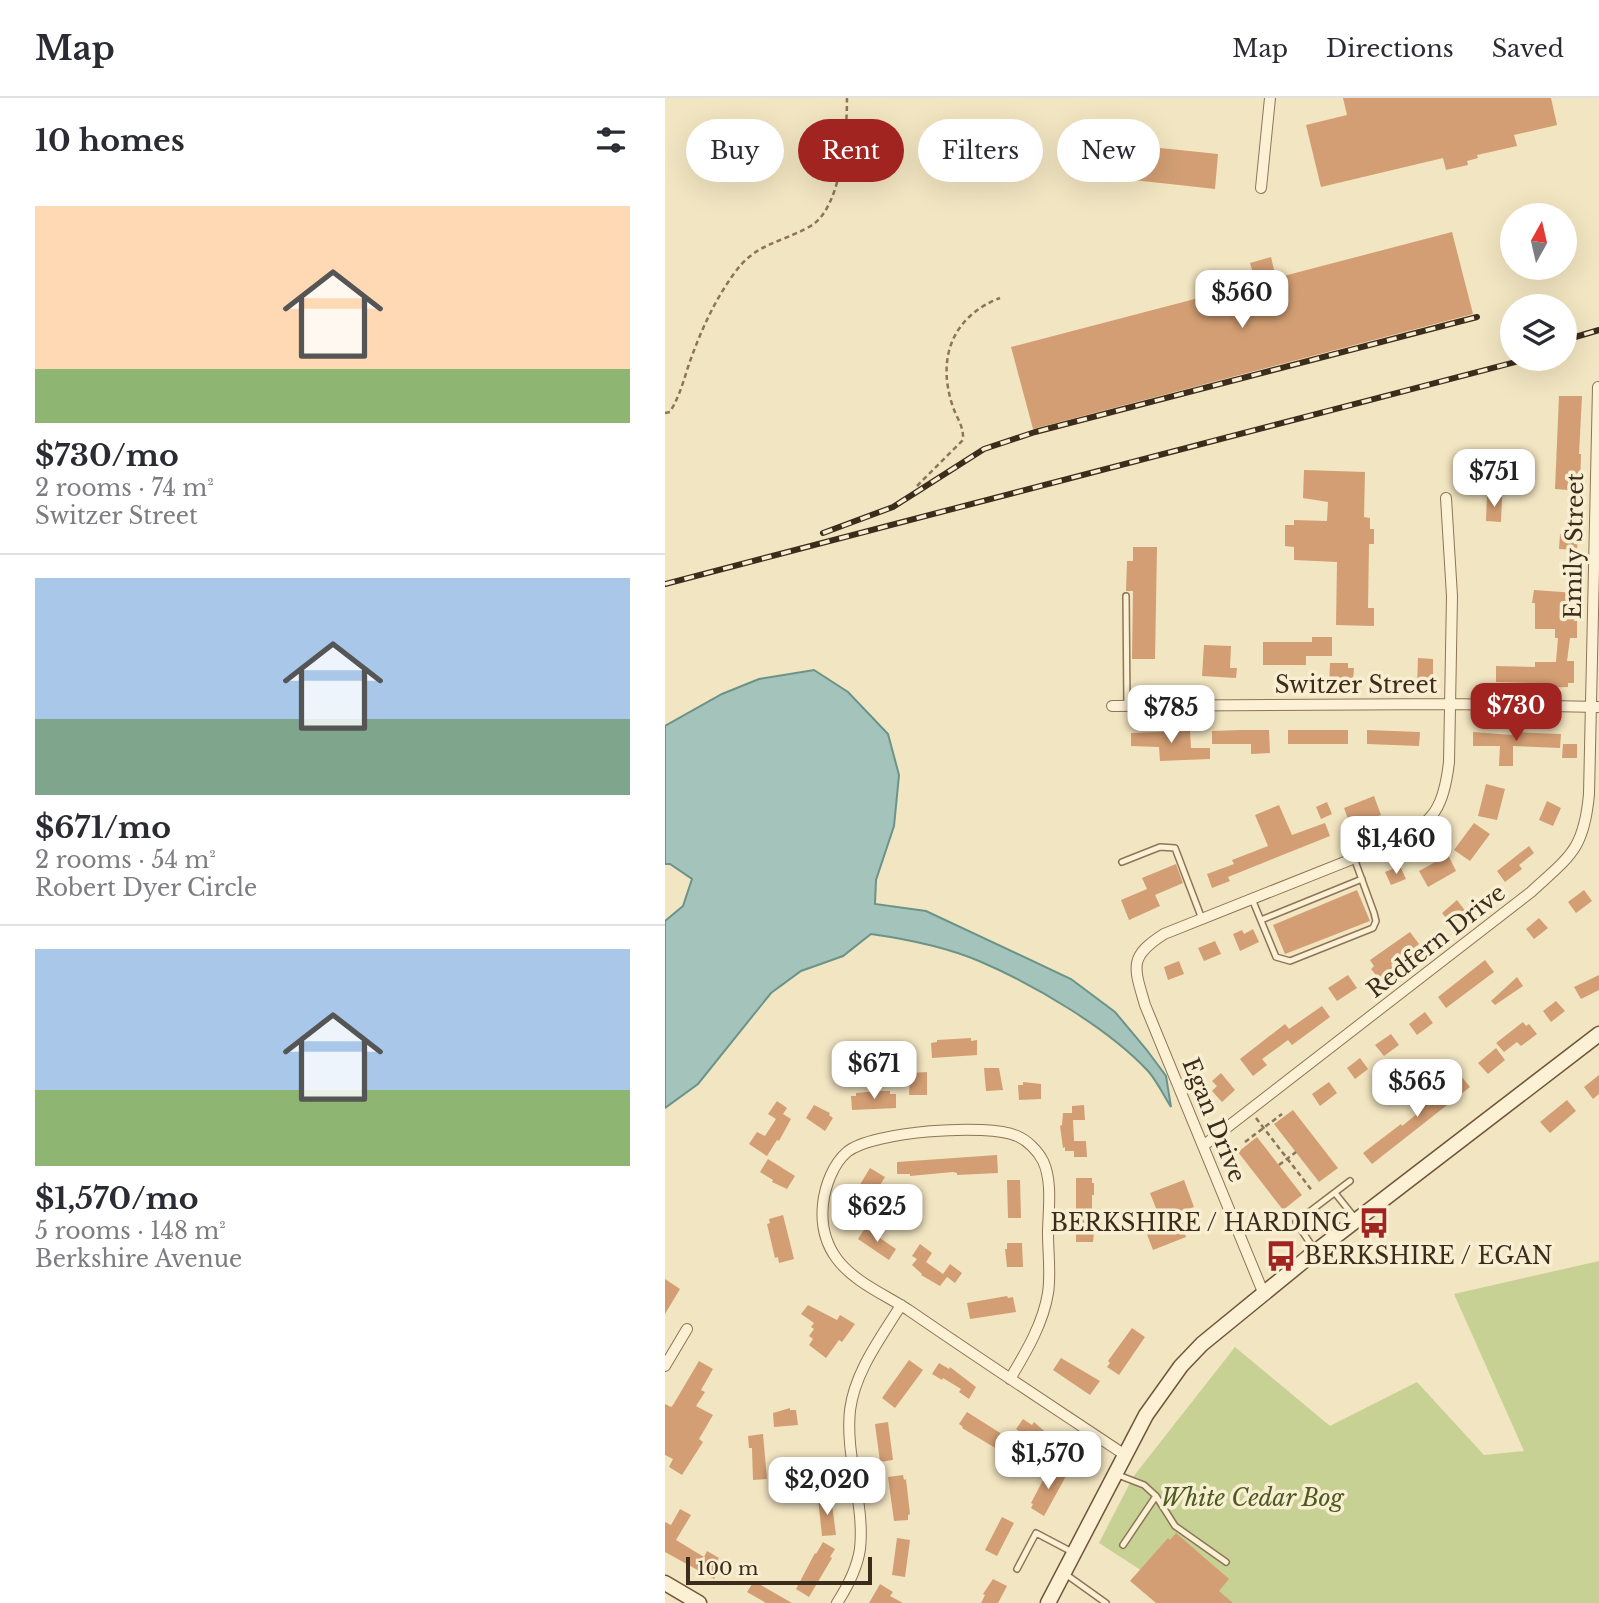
<!DOCTYPE html>
<meta charset="utf-8">
<style>
:root{--surface:#fff;--page:#f7f7f7;--text:#2b2b33;--muted:#7c7c81;--line:#e1e1e2;--accent:#a12421}
body{margin:0;font-family:"Libre Baskerville",serif;background:var(--page);color:var(--text);height:100vh;display:flex;flex-direction:column;font-size:26px;white-space:nowrap}
*{box-sizing:border-box;margin:0}
p{font-size:23px;color:var(--muted)}
.icon{flex:none;width:38px;height:38px;fill:none;stroke:currentColor;stroke-width:2;stroke-linecap:round;stroke-linejoin:round}
.map{position:relative;flex:1;overflow:hidden}
.sheet{display:flex;flex-direction:column;background:var(--surface);width:665px}
.sheet>*{flex:none}
.hud{position:absolute;left:21px;top:21px;width:665px;height:63px;display:flex;gap:14px}
.needle{width:46px;rotate:8deg}
.tools{position:absolute;left:835px;top:105px;display:grid;gap:14px}
.tools a{display:grid;place-items:center;width:77px;height:77px;border-radius:50%;background:var(--surface);box-shadow:0 7px 28px #0002;font-size:35px}
.scale{position:absolute;left:21px;bottom:18px;width:186px;box-sizing:border-box;padding-left:7px;border:4px solid #3b2c1c;border-top:0;font-size:19px;line-height:24px;white-space:nowrap;color:#3b2c1c;-webkit-text-stroke:5px #f8eed1;paint-order:stroke}
.price{position:absolute;translate:-50% -60px;padding:0 16px;border-radius:14px;background:#fff;color:#222;font-size:23px;line-height:46px;filter:drop-shadow(0 2px 4px #0008)}
.price::after{content:'';position:absolute;left:50%;top:42px;width:21px;height:16px;margin-left:-10px;background:inherit;clip-path:polygon(0 0,100% 0,50% 100%)}
.price.selected{background:var(--accent);color:#fff}
ul{padding:0;list-style:none}
li{display:grid;align-content:center;gap:14px;height:371px;padding:0 35px}
li+li{border-top:2px solid var(--line)}
li span{display:grid;place-items:center;height:217px;border-radius:0px;color:#555}
li>.icon{margin-inline-start:auto}
span .icon{width:126px;height:126px;fill:#fffc;stroke-width:1}
li b{font-size:30px}
h2{display:flex;justify-content:space-between;align-items:center;height:84px;padding:0 35px;font-size:30px}
.tag{padding:0 24px;border-radius:32px;background:var(--surface);box-shadow:0 7px 28px #0002;font-size:24px;line-height:63px}
.tag.selected{background:var(--accent);color:#fff}
header{display:flex;align-items:center;gap:42px;box-sizing:border-box;height:98px;padding:0 35px;background:var(--surface);border-bottom:2px solid var(--line)}
header strong{font-size:33px}
nav{display:flex;gap:38px;margin-inline-start:auto;font-size:24px}
main{display:flex;flex:1;min-height:0}
.map>svg:first-child{display:block}
.green{fill:#c8d194}
.water{fill:#a4c4bb;stroke:#6a938a;stroke-width:2}
.building{fill:#d39e73}
.lines{fill:none;stroke-linecap:round;stroke-linejoin:round}
.lane-casing{stroke:#8d7557;stroke-width:8}
.street-casing{stroke:#8d7557;stroke-width:12}
.secondary-casing{stroke:#6f563a;stroke-width:17}
.path{stroke:#8d7557;stroke-width:2.5;stroke-dasharray:5 3.5;stroke-linecap:butt}
.lane{stroke:#fcf1d5;stroke-width:5}
.street{stroke:#fcf1d5;stroke-width:10}
.secondary{stroke:#fcf1d5;stroke-width:14}
.rail-casing{stroke:#3b2c1c;stroke-width:6}
.rail{stroke:#f8eed1;stroke-width:3.5;stroke-dasharray:10;stroke-linecap:butt}
.labels{text-anchor:middle;stroke-width:7;stroke-linejoin:round;paint-order:stroke}
.street-label{font-size:23px;fill:#3b2c1c;stroke:#f8eed1}
.poi-label{font-size:23px;fill:#3b2c1c;stroke:#f8eed1;text-anchor:end}
.park-label{font-size:23px;font-style:italic;fill:#4a5a21;stroke:#f8eed1}
</style>
<header>
<strong>Map</strong>
<nav><a>Map</a><a>Directions</a><a>Saved</a></nav>
</header>
<main>
<section class="sheet">
<h2>10 homes<svg class="icon" aria-label="filters" viewBox="0 0 24 24"><path d="M4 7h16M4 17h16"/><circle cx="9" cy="7" r="2"/><circle cx="15" cy="17" r="2"/></svg></h2>
<ul>
<li><span style="background:linear-gradient(#ffd9b3 75%,#8fb573 0)"><svg class="icon" aria-label="home" viewBox="0 0 24 24"><path d="M3 11l9-7 9 7M6 9v11h12V9"/></svg></span><div><b>$730/mo</b><p>2 rooms · 74 m²</p><p>Switzer Street</p></div></li>
<li><span style="background:linear-gradient(#a9c7e8 65%,#7fa58c 0)"><svg class="icon" aria-label="home" viewBox="0 0 24 24"><path d="M3 11l9-7 9 7M6 9v11h12V9"/></svg></span><div><b>$671/mo</b><p>2 rooms · 54 m²</p><p>Robert Dyer Circle</p></div></li>
<li><span style="background:linear-gradient(#a9c7e8 65%,#8fb573 0)"><svg class="icon" aria-label="home" viewBox="0 0 24 24"><path d="M3 11l9-7 9 7M6 9v11h12V9"/></svg></span><div><b>$1,570/mo</b><p>5 rooms · 148 m²</p><p>Berkshire Avenue</p></div></li>
</ul>
</section>
<div class="map">
<svg width="934" height="1505" viewBox="0 0 934 1505">
<rect width="100%" height="100%" fill="#f2e5c1"/>
<path class="green" d="M934,1163V1505H502L508,1493L434,1445L468,1379L570,1249L665,1328L752,1284L819,1357L859,1353L789,1196Z"/>
<path class="water" d="M149,572L183,594L223,636L234,677L229,728L211,782L210,806L261,813L406,881L450,914L481,951L501,978L506,1009C499,998 492,983 483,973C443,930 368,886 314,863C281,849 241,841 206,836L178,858L136,873L106,895L33,986L0,1010V823L18,808L27,781L5,766H0V628L57,596L94,581Z"/>
<path class="building" d="M678,0H886L892,27L849,37L852,48L812,57L813,60L802,63L803,67L781,72L778,60L656,89L641,27L682,17Z
M409,41L553,56L550,91L405,75Z
M787,134L808,216L368,331L346,249L591,185L585,165L606,159L611,180Z
M894,298H917L914,356H916L915,393L890,391Z
M639,372L700,374L699,419L705,420V431H709V446H704L703,510H709V528L671,527L672,464L629,462V449L620,448V427H629V422L662,423L663,404L638,400Z
M822,398L837,399L836,424L821,423Z
M895,436L913,438L912,452L894,451Z
M468,449H492L490,561H467L468,493H461L462,463H468Z
M869,492L911,495L909,523H912V540H905L902,563H909V585H903V589L875,590V585L831,584V568L870,569V564H891L893,540H890V531H870V505H867Z
M647,539H667V558H641V567H598V544H647Z
M539,547L566,548L565,570H572L571,580L537,578Z
M753,560L768,561V589L752,588Z
M665,565H683V570H689L688,582H682V591L664,590Z
M576,632H604L605,655L586,656V646H547V633Z
M623,632H683V646H623Z
M702,632L755,634L754,648L702,646Z
M525,633L526,650H545V661L495,663L494,649L466,648V635Z
M808,634L848,637V634L896,636L895,650L848,648V668H834L835,648H808Z
M898,646H912V660H897Z
M821,686L840,691L832,722L813,718Z
M709,698L716,717L686,729L679,710Z
M882,703L896,710L888,728L874,722Z
M662,704L667,716L656,721L651,709Z
M614,707L627,737L660,725L665,738L563,779L565,783L547,790L542,776L569,766L567,762L603,748L590,717Z
M809,725L825,736L805,763L789,752Z
M864,748L869,755L854,767L857,771L840,784L832,773Z
M783,757L791,773L763,789L754,773Z
M511,766L518,785L490,797L495,808L464,822L456,802L482,791L477,780Z
M735,768L741,781L726,787L720,774Z
M692,792L705,823L620,856L608,827Z
M919,792L927,803L911,815L903,804Z
M792,802L801,814L786,826L777,815Z
M874,820L883,830L869,841L861,831Z
M588,831L594,844L575,853L568,836L577,832L579,836Z
M745,834L754,846L726,867L728,870L714,881L706,871L709,868L705,862Z
M550,843L556,856L539,863L533,850Z
M820,862L829,874L781,910L773,899Z
M514,863L519,876L503,882L499,869Z
M683,877L692,890L672,903L663,890Z
M934,877V892L916,901L909,889Z
M852,879L858,888L830,907L826,903Z
M891,903L900,913L886,924L878,913Z
M657,908L665,919L627,947L623,942L597,961L602,967L588,978L575,961L620,926L624,931Z
M760,914L768,925L752,937L744,926Z
M858,924L861,928L864,926L872,936L856,948L852,944L839,954L831,945Z
M726,936L734,947L719,958L710,947Z
M306,940V943L312,942V957L267,960L266,945L272,944V942Z
M831,950L840,962L823,976L813,965Z
M695,960L703,971L690,981L682,970Z
M319,970H334L338,992L321,993Z
M262,974V997H244L245,975Z
M556,975L570,992L557,1004L547,993L552,988L547,983Z
M934,977V996L928,1001L919,989Z
M796,978L805,989L707,1066L698,1055L736,1026L737,1028L753,1015L751,1013L763,1004L759,1000L768,994L771,998Z
M358,984L376,986V1001L354,1002L353,987H358Z
M664,984L672,995L655,1008L647,996Z
M213,993H225V996H231V1010L187,1012L186,998H191V995Z
M902,1002L911,1013L885,1035L875,1024Z
M112,1003L122,1010L118,1016L126,1021L114,1043L112,1042L102,1058L84,1046L92,1034L100,1038L111,1021L103,1016Z
M149,1007L165,1015L164,1017L168,1020L160,1033L141,1020Z
M419,1007L420,1022H408L409,1043H421L422,1059H409V1053H400V1049L398,1050L395,1028L397,1027L398,1015H407V1008Z
M628,1012L673,1070L654,1084L609,1026Z
M592,1039L637,1097L618,1112L573,1054Z
M332,1057L333,1075L292,1077V1075L288,1074L245,1078V1076H232V1064Z
M103,1061L130,1078L122,1091L107,1084L108,1082L95,1074Z
M205,1070L220,1079L196,1118L181,1110Z
M411,1080H427V1085H429V1097H427V1126H430L428,1144H411Z
M342,1082H355L356,1120H343Z
M519,1082L529,1109L515,1114L521,1139L488,1152L481,1134L498,1128L485,1095Z
M118,1117L129,1161L114,1165L113,1159L110,1160L102,1126L105,1125L104,1121Z
M200,1130L231,1151L224,1162L193,1141Z
M342,1145H357L358,1169H342L340,1151H342Z
M255,1146L267,1155L261,1164L278,1176L285,1166L297,1175L290,1185L282,1179L275,1188L256,1177L257,1176L247,1167L252,1161L247,1158Z
M0,1181L15,1191L0,1216Z
M342,1198L343,1200L348,1199L351,1214L305,1221L302,1205Z
M143,1207L172,1222L175,1217L190,1226L177,1244L174,1242L161,1260L144,1247L148,1241L144,1238L149,1231L146,1229L149,1225L136,1216Z
M467,1230L480,1239L454,1277L442,1269L445,1265L443,1263Z
M396,1260L435,1283L425,1297L388,1272Z
M244,1262L258,1272L230,1310L217,1300Z
M34,1263L48,1271L36,1292L40,1294L31,1308L48,1317L34,1341L38,1344L17,1377L4,1369L8,1361L0,1357V1306L6,1309L8,1307Z
M274,1265L284,1271L285,1269L311,1289L304,1301L294,1294L296,1291L278,1280L277,1282L267,1276Z
M125,1310V1312H131L133,1327L109,1329L108,1315Z
M302,1314L340,1338L332,1351L297,1330L298,1329L294,1326Z
M358,1321L367,1327L369,1324L394,1346L387,1356L363,1336L361,1339L351,1331Z
M223,1324L228,1362L215,1364L210,1326Z
M98,1336L102,1381L88,1382L87,1350H84L83,1338Z
M385,1369L401,1378L379,1418L366,1410L368,1406L366,1405Z
M238,1377L239,1382L241,1381L245,1416L243,1417V1422L229,1423L223,1379Z
M139,1381L141,1398L119,1399L117,1384Z
M166,1399L171,1437L157,1438L153,1400Z
M15,1411L26,1417L11,1442L39,1459L42,1453L54,1460L50,1466L56,1469L49,1481L0,1454V1424L6,1427Z
M337,1419L349,1425L332,1458L320,1452Z
M511,1435L564,1481L554,1493L568,1505H491L465,1483L503,1440L505,1442Z
M232,1440L245,1442L240,1479L227,1477Z
M158,1444L170,1451L165,1459L167,1460L144,1499L131,1491L150,1455L151,1456Z
M328,1481L342,1488L333,1505H316L320,1497L318,1496Z
M89,1483L127,1505H101L82,1494Z
M215,1486L228,1494L225,1498L238,1505H204Z"/>
<g class="lines">
<defs>
<path id="lane" d="M461,498L462,608
M457,764L495,749L510,750L537,821
M587,801L611,859L625,863L708,830L711,823L709,815L689,760
M596,822L697,781
M670,1095L690,1120
M649,1151L631,1124L685,1083
M453,1377L479,1387L491,1398L458,1447
M491,1398L510,1428L561,1464
M352,1471L371,1435L409,1455
M399,1475L441,1505"/>
<path id="street" d="M596,90L605,0
M447,608L786,606L934,609
M538,1048L866,794C905,758 919,752 924,696L933,289
M598,1194L480,907C469,869 463,859 499,836L730,744C770,724 779,708 784,664L787,498L781,400
M0,1268L22,1231
M345,1281C361,1254 378,1226 383,1195C386,1176 383,1155 383,1136C383,1114 388,1084 378,1063C373,1053 362,1042 352,1038C323,1025 207,1033 182,1054C168,1066 160,1088 158,1106C156,1125 160,1145 172,1161C189,1184 221,1197 245,1213C316,1262 388,1309 460,1357
M172,1505C183,1488 192,1471 195,1451C200,1405 180,1359 185,1312C190,1273 216,1240 236,1207"/>
<path id="secondary" d="M0,1485L34,1505
M383,1505L481,1317L516,1268L537,1246L646,1157L934,936"/>
</defs>
<use href="#lane" class="lane-casing"/>
<use href="#street" class="street-casing"/>
<use href="#secondary" class="secondary-casing"/>
<path class="path" d="M0,315L5,314C14,299 18,285 23,269C34,237 48,205 68,177C90,145 113,146 144,129C177,112 182,33 182,0
M252,388L298,342C299,327 291,320 287,306C272,259 288,218 335,200
M591,1020L648,1094
M580,1044L617,1016
M614,1067L631,1054"/>
<use href="#lane" class="lane"/>
<use href="#street" class="street"/>
<use href="#secondary" class="secondary"/>
<defs>
<path id="rail" d="M900,242L934,232
M158,435L228,409L319,351L370,334L812,219
M0,486L862,261"/>
</defs>
<use href="#rail" class="rail-casing"/>
<use href="#rail" class="rail"/>
</g>
<defs>
<symbol id="bus-bare" viewBox="-9 -9 18 18"><path d="M-5-6H5V4H4V6H2V4H-2V6H-4V4H-5ZM-3.5-4V0h7V-4ZM-3.5 1.2v1.5H-2V1.2ZM2 1.2v1.5H3.5V1.2Z" fill="#a12421" stroke="#f8eed1" stroke-width="2.5" paint-order="stroke"/></symbol>
</defs>
<g fill-rule="evenodd">
<use href="#bus-bare" x="687" y="1103" width="44" height="44"/>
<use href="#bus-bare" x="594" y="1136" width="44" height="44"/>
</g>
<g class="labels">
<g class="street-label">
<text transform="translate(909 448) rotate(-89)" y="8">Emily Street</text>
<text x="691" y="595">Switzer Street</text>
<text transform="translate(771 843) rotate(-38)" y="8">Redfern Drive</text>
<text transform="translate(549 1022) rotate(68)" y="8">Egan Drive</text>
</g>
<g class="poi-label">
<text x="686" y="1133">BERKSHIRE / HARDING</text>
<text x="639" y="1166" text-anchor="start">BERKSHIRE / EGAN</text>
</g>
<g class="park-label">
<text x="587" y="1408">White Cedar Bog</text>
</g>
</g>
</svg>
<div class="tools">
<a><svg class="needle" viewBox="-14 -14 28 28"><path d="M0-13l5 13h-10z" fill="#e53935"/><path d="M0 13l5-13h-10z" fill="#7c7c81"/></svg></a>
<a><svg class="icon" aria-label="layers" viewBox="0 0 24 24"><path d="M12 4l9 5-9 5-9-5zM3 14l9 5 9-5"/></svg></a>
</div>
<div class="scale">100 m</div>
<b class="price" style="left:577px;top:232px">$560</b>
<b class="price" style="left:829px;top:411px">$751</b>
<b class="price selected" style="left:851px;top:645px">$730</b>
<b class="price" style="left:506px;top:647px">$785</b>
<b class="price" style="left:731px;top:778px">$1,460</b>
<b class="price" style="left:209px;top:1003px">$671</b>
<b class="price" style="left:752px;top:1021px">$565</b>
<b class="price" style="left:212px;top:1146px">$625</b>
<b class="price" style="left:383px;top:1393px">$1,570</b>
<b class="price" style="left:162px;top:1419px">$2,020</b>
<div class="hud">
<a class="tag">Buy</a>
<a class="tag selected">Rent</a>
<a class="tag">Filters</a>
<a class="tag">New</a>
</div>
</div>
</main>
